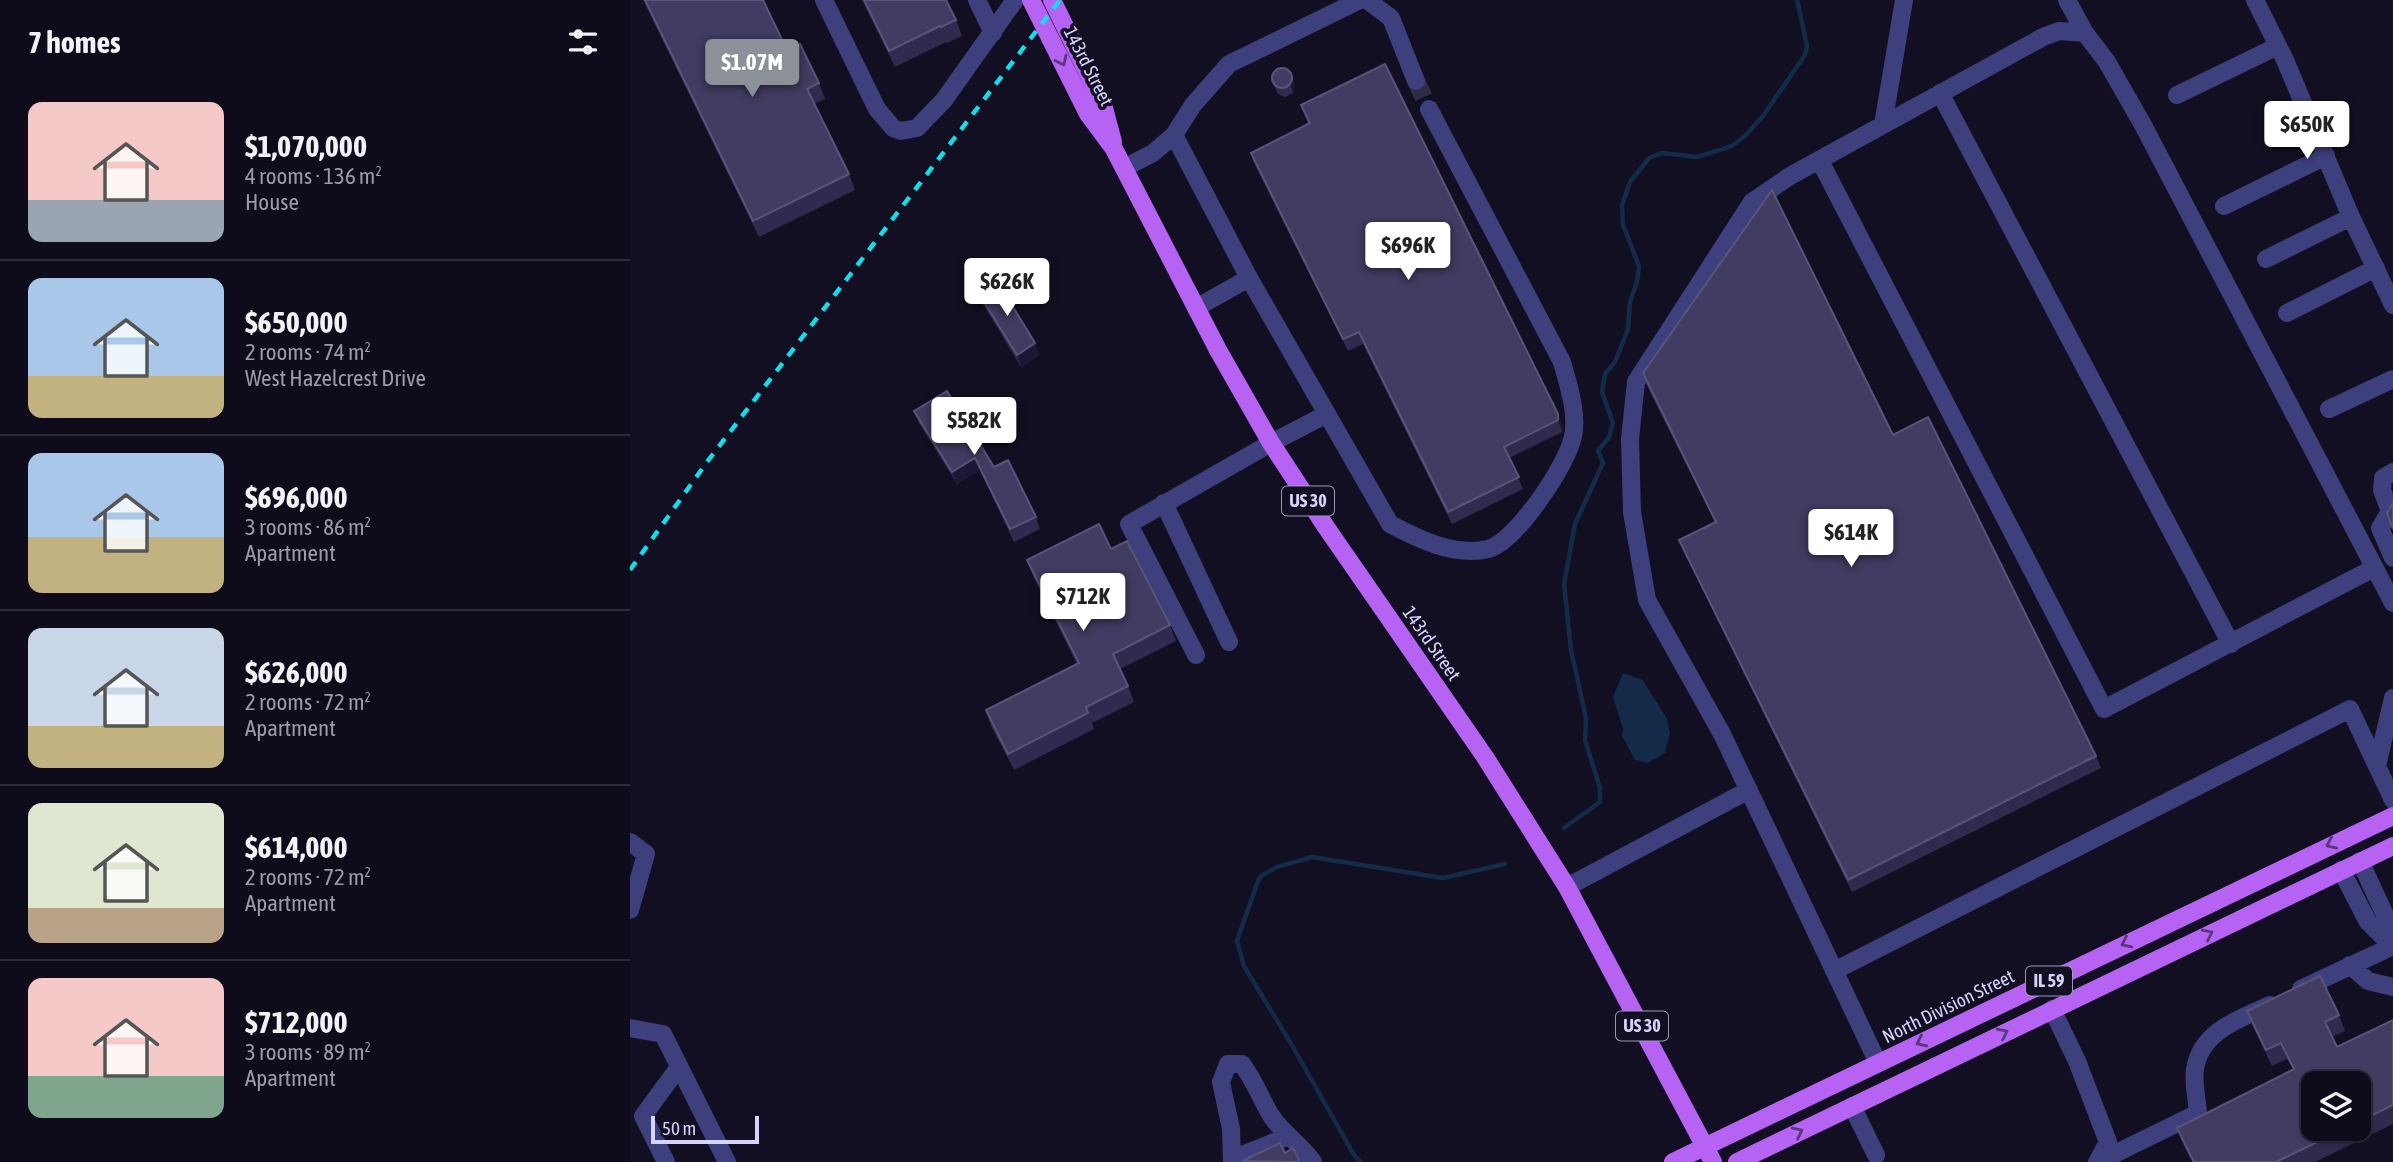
<!DOCTYPE html>
<meta charset="utf-8">
<style>
:root{--surface:#0e0b1a;--page:#171423;--text:#f1f3f6;--muted:#9b9ba2;--line:#2e2b39;--accent:#8c9099}
body{margin:0;font-family:"Asap Condensed",sans-serif;background:var(--page);color:var(--text);height:100vh;display:flex;flex-direction:column;font-size:26px;white-space:nowrap}
*{box-sizing:border-box;margin:0}
p{font-size:23px;color:var(--muted)}
.icon{flex:none;width:38px;height:38px;fill:none;stroke:currentColor;stroke-width:2;stroke-linecap:round;stroke-linejoin:round}
.map{position:relative;flex:1;overflow:hidden}
.sheet{display:flex;flex-direction:column;background:var(--surface);width:630px}
.sheet>*{flex:none}
.buttons{position:absolute;left:1671px;top:1071px;display:grid;gap:14px}
.buttons a{display:grid;place-items:center;width:70px;height:70px;border-radius:14px;background:var(--surface);box-shadow:0 2px 5px #0004,0 0 0 2px var(--line);font-size:35px}
.scale{position:absolute;left:21px;bottom:18px;width:108px;box-sizing:border-box;padding-left:7px;border:4px solid #d6d4fc;border-top:0;font-size:19px;line-height:24px;white-space:nowrap;color:#d6d4fc;-webkit-text-stroke:5px #120f22;paint-order:stroke}
.price{position:absolute;translate:-50% -60px;padding:0 16px;border-radius:7px;background:#fff;color:#222;font-size:23px;line-height:46px;filter:drop-shadow(0 2px 4px #0008)}
.price::after{content:'';position:absolute;left:50%;top:42px;width:21px;height:16px;margin-left:-10px;background:inherit;clip-path:polygon(0 0,100% 0,50% 100%)}
.price.on{background:var(--accent);color:#fff}
ul{padding:0;list-style:none}
li{display:flex;align-items:center;gap:21px;height:175px;padding:0 28px}
li+li{border-top:2px solid var(--line)}
li span{display:grid;place-items:center;flex:none;width:196px;height:140px;border-radius:14px;color:#555}
li>.icon{margin-inline-start:auto}
span .icon{width:84px;height:84px;fill:#fffc;stroke-width:1}
li b{font-size:30px}
h2{display:flex;justify-content:space-between;align-items:center;height:84px;padding:0 28px;font-size:30px}
main{display:flex;flex:1;min-height:0}
.map>svg:first-child{display:block}
.water{fill:#132a48}
.lines{fill:none;stroke-linecap:round;stroke-linejoin:round}
.stream{stroke:#132a48;stroke-width:4.5}
.minor-tunnel{stroke:#2f2d43;stroke-width:18;stroke-dasharray:18 9;stroke-linecap:butt}
.minor{stroke:#3e3f7d;stroke-width:18}
.major{stroke:#b663f3;stroke-width:18}
.rail{stroke:#12dee9;stroke-width:4.5;stroke-dasharray:10 9;stroke-linecap:butt}
.wall{fill:#302a4e;fill-rule:evenodd}
.shaded-wall{fill:#1c1735}
.building{fill:#413c61;stroke:#595479;stroke-width:2}
.oneway{stroke:#5c3580}
.labels{text-anchor:middle;stroke-width:7;stroke-linejoin:round;paint-order:stroke}
.shield{fill:#120f22;stroke:#9b99bb;stroke-width:2}
.shield-label{font-size:18px;font-weight:bold;fill:#d6d4fc}
.street-label{font-size:19px;fill:#d6d4fc;stroke:#120f22}
</style>
<main>
<section class="sheet">
<h2>7 homes<svg class="icon" aria-label="filters" viewBox="0 0 24 24"><path d="M4 7h16M4 17h16"/><circle cx="9" cy="7" r="2"/><circle cx="15" cy="17" r="2"/></svg></h2>
<ul>
<li><span style="background:linear-gradient(#f6c9c9 70%,#9aa5b1 0)"><svg class="icon" aria-label="home" viewBox="0 0 24 24"><path d="M3 11l9-7 9 7M6 9v11h12V9"/></svg></span><div><b>$1,070,000</b><p>4 rooms · 136 m²</p><p>House</p></div></li>
<li><span style="background:linear-gradient(#a9c7e8 70%,#c2b280 0)"><svg class="icon" aria-label="home" viewBox="0 0 24 24"><path d="M3 11l9-7 9 7M6 9v11h12V9"/></svg></span><div><b>$650,000</b><p>2 rooms · 74 m²</p><p>West Hazelcrest Drive</p></div></li>
<li><span style="background:linear-gradient(#a9c7e8 60%,#c2b280 0)"><svg class="icon" aria-label="home" viewBox="0 0 24 24"><path d="M3 11l9-7 9 7M6 9v11h12V9"/></svg></span><div><b>$696,000</b><p>3 rooms · 86 m²</p><p>Apartment</p></div></li>
<li><span style="background:linear-gradient(#c9d6e8 70%,#c2b280 0)"><svg class="icon" aria-label="home" viewBox="0 0 24 24"><path d="M3 11l9-7 9 7M6 9v11h12V9"/></svg></span><div><b>$626,000</b><p>2 rooms · 72 m²</p><p>Apartment</p></div></li>
<li><span style="background:linear-gradient(#dfe7d0 75%,#b9a48a 0)"><svg class="icon" aria-label="home" viewBox="0 0 24 24"><path d="M3 11l9-7 9 7M6 9v11h12V9"/></svg></span><div><b>$614,000</b><p>2 rooms · 72 m²</p><p>Apartment</p></div></li>
<li><span style="background:linear-gradient(#f6c9c9 70%,#7fa58c 0)"><svg class="icon" aria-label="home" viewBox="0 0 24 24"><path d="M3 11l9-7 9 7M6 9v11h12V9"/></svg></span><div><b>$712,000</b><p>3 rooms · 89 m²</p><p>Apartment</p></div></li>
</ul>
</section>
<div class="map">
<svg width="1763" height="1162" viewBox="0 0 1763 1162">
<rect width="100%" height="100%" fill="#120f22"/>
<path class="water" d="M993,673L1013,680L1037,719L1040,733L1035,753L1018,763L1005,760L992,736L993,729L983,697Z"/>
<g class="lines">
<path class="stream" d="M934,828L970,802V788L955,740L956,718L941,650L934,584L945,524L973,463L968,451L979,437L983,423L972,392L975,374L985,362L998,329L1000,302L1007,282L1009,266L993,225L992,205L1000,182L1019,158L1032,153L1067,157L1102,146L1115,136L1133,116L1175,55L1177,46L1167,0
M731,1162L724,1155L663,1047L614,966L607,941L628,881L631,876L647,867L682,857L813,878L875,864"/>
<path class="minor-tunnel" d="M786,81L799,109"/>
<path class="minor" d="M194,0L247,109L263,128L271,131L287,128L314,100L385,0
M347,0L363,33
M737,0L761,18L786,81
M1437,0L1455,33
M1625,0L1655,60L1721,217L1763,305
M1310,93L1601,644
M1547,95L1648,46
M1253,125L1274,0
M544,135L619,278L566,308
M1190,161L1474,709L1744,568
M494,168L523,153L544,135L563,105L599,64L730,0
M1594,206L1696,156
M1636,259L1721,217
M619,278L760,524C788,539 825,557 858,549C885,543 938,464 943,436C948,413 938,384 932,362L799,109
M1657,313L1746,268
M1699,409L1763,379
M1763,472L1753,478L1752,490L1760,511L1750,528L1763,558
M534,503L599,642
M566,655L499,524L641,443L697,414
M1747,766L1763,698
M0,842L16,854L0,910
M1730,861L1755,915L1762,946
M1711,870L1738,922L1762,946
M937,887L1119,790
M1720,965L1738,981L1763,987
M1204,971L1720,709L1763,800
M1671,989L1763,946
M1422,1009L1447,1061L1478,1142L1467,1162
M0,1028L33,1034L97,1162
M1248,1063L1092,734L1017,600L1002,512L1000,439L1006,382L1122,202L1160,176L1413,37L1429,31L1455,33L1477,62L1513,125L1763,603
M1222,1106L1246,1155
M602,1159L659,1136
M36,1162L13,1116L49,1067
M602,1162L601,1129L591,1082L598,1064H612C625,1081 631,1100 642,1117C653,1134 672,1145 683,1162
M1468,1162L1568,1113C1567,1099 1563,1083 1565,1069C1571,1031 1609,1019 1640,1005"/>
<path class="major" d="M401,0L458,114L484,149L588,350L641,443L696,527L855,757L937,887L1083,1162
M422,0L473,104L483,142
M1043,1162L1763,816
M1107,1162L1763,846"/>
<path class="rail" d="M0,570L77,462L430,0"/>
</g>
<path class="wall" d="M13,0H133L157,50L189,83L195,99L184,104L219,174L225,190L129,237Z
M232,0H316L326,20L332,36L317,43L316,42L265,67Z
M641,79L665,85L663,93L655,97L648,94Z
M671,105L928,414L933,426L932,432L879,458L893,489L822,524L733,344L718,351L625,165L621,153L678,124Z
M348,292L410,355L391,367L353,304Z
M1013,373L1263,435L1466,756L1471,768L1222,892L1054,552L1049,540L1085,522L1017,386Z
M284,411L364,467L406,517L410,529L384,542L350,470L327,484L289,423Z
M481,549L540,625L546,641L490,669L498,686L504,702L462,723L464,729L384,770L361,726L356,710L447,664L403,576L397,560Z
M1617,1011L1709,1015L1715,1031L1702,1037L1707,1047L1763,1020V1124L1685,1162H1562L1553,1144L1547,1128L1663,1069L1657,1059L1642,1066L1623,1027ZM1729,1083V1129H1684Z"/>
<path class="shaded-wall" d="M662,77L665,85L663,93L660,85Z
M405,343L410,355L391,367L387,355Z
M928,414L933,426L932,432L928,420Z
M345,458L350,470L327,484L322,472Z"/>
<path class="building" d="M15,0H133L157,50L170,44L189,83L177,89L219,174L123,221Z
M234,0H316L326,20L311,27L310,26L259,51Z
M755,64L928,414V420L874,447L889,477L818,512L729,332L713,339L621,153L680,123L671,105Z
M642 78a10 10 0 1 1 20 0a10 10 0 1 1-20 0Z
M1142,190L1263,435L1298,417L1466,756L1218,880L1049,540L1086,522L1013,373Z
M367,281L405,343L387,355L348,292Z
M317,391L364,467L378,460L406,517L380,529L345,458L322,472L284,411Z
M1763,503V529L1757,513Z
M469,524L481,549L497,541L540,625L483,654L498,686L456,707L458,713L378,754L356,710L449,663L397,560Z
M1690,976L1709,1015L1695,1022L1707,1047L1763,1020V1105L1729,1122V1083H1684V1129H1714L1646,1162H1564L1547,1128L1664,1069L1651,1043L1636,1050L1617,1011Z
M650,1143L655,1153L663,1148L670,1162L612,1161Z"/>
<defs><path id="oneway-chevron" d="M-2-3.5L2.5 0L-2 3.5" fill="none" stroke-width="1.6" stroke-linecap="round" stroke-linejoin="round" transform="scale(1.75)"/></defs>
<g class="oneway">
<use href="#oneway-chevron" transform="translate(432 61) rotate(64)"/>
<use href="#oneway-chevron" transform="translate(1701 844) rotate(155)"/>
<use href="#oneway-chevron" transform="translate(1578 934) rotate(-26)"/>
<use href="#oneway-chevron" transform="translate(1496 943) rotate(154)"/>
<use href="#oneway-chevron" transform="translate(1373 1033) rotate(-26)"/>
<use href="#oneway-chevron" transform="translate(1291 1042) rotate(154)"/>
<use href="#oneway-chevron" transform="translate(1168 1132) rotate(-26)"/>
</g>
<g class="labels">
<g class="shield">
<rect x="652" y="486.5" width="52" height="29" rx="5"/>
<rect x="1396" y="966.5" width="46" height="29" rx="5"/>
<rect x="986" y="1011.5" width="52" height="29" rx="5"/>
</g>
<g class="shield-label">
<text x="678" y="507">US 30</text>
<text x="1419" y="987">IL 59</text>
<text x="1012" y="1032">US 30</text>
</g>
<g class="street-label">
<text transform="translate(459 66) rotate(63)" y="7">143rd Street</text>
<text transform="translate(802 643) rotate(55)" y="7">143rd Street</text>
<text transform="translate(1318 1006) rotate(-26)" y="7">North Division Street</text>
</g>
</g>
</svg>
<div class="buttons">
<a><svg class="icon" aria-label="layers" viewBox="0 0 24 24"><path d="M12 4l9 5-9 5-9-5zM3 14l9 5 9-5"/></svg></a>
</div>
<div class="scale">50 m</div>
<b class="price on" style="left:122px;top:99px">$1.07M</b>
<b class="price" style="left:1677px;top:161px">$650K</b>
<b class="price" style="left:778px;top:282px">$696K</b>
<b class="price" style="left:377px;top:318px">$626K</b>
<b class="price" style="left:344px;top:457px">$582K</b>
<b class="price" style="left:1221px;top:569px">$614K</b>
<b class="price" style="left:453px;top:633px">$712K</b>
</div>
</main>
